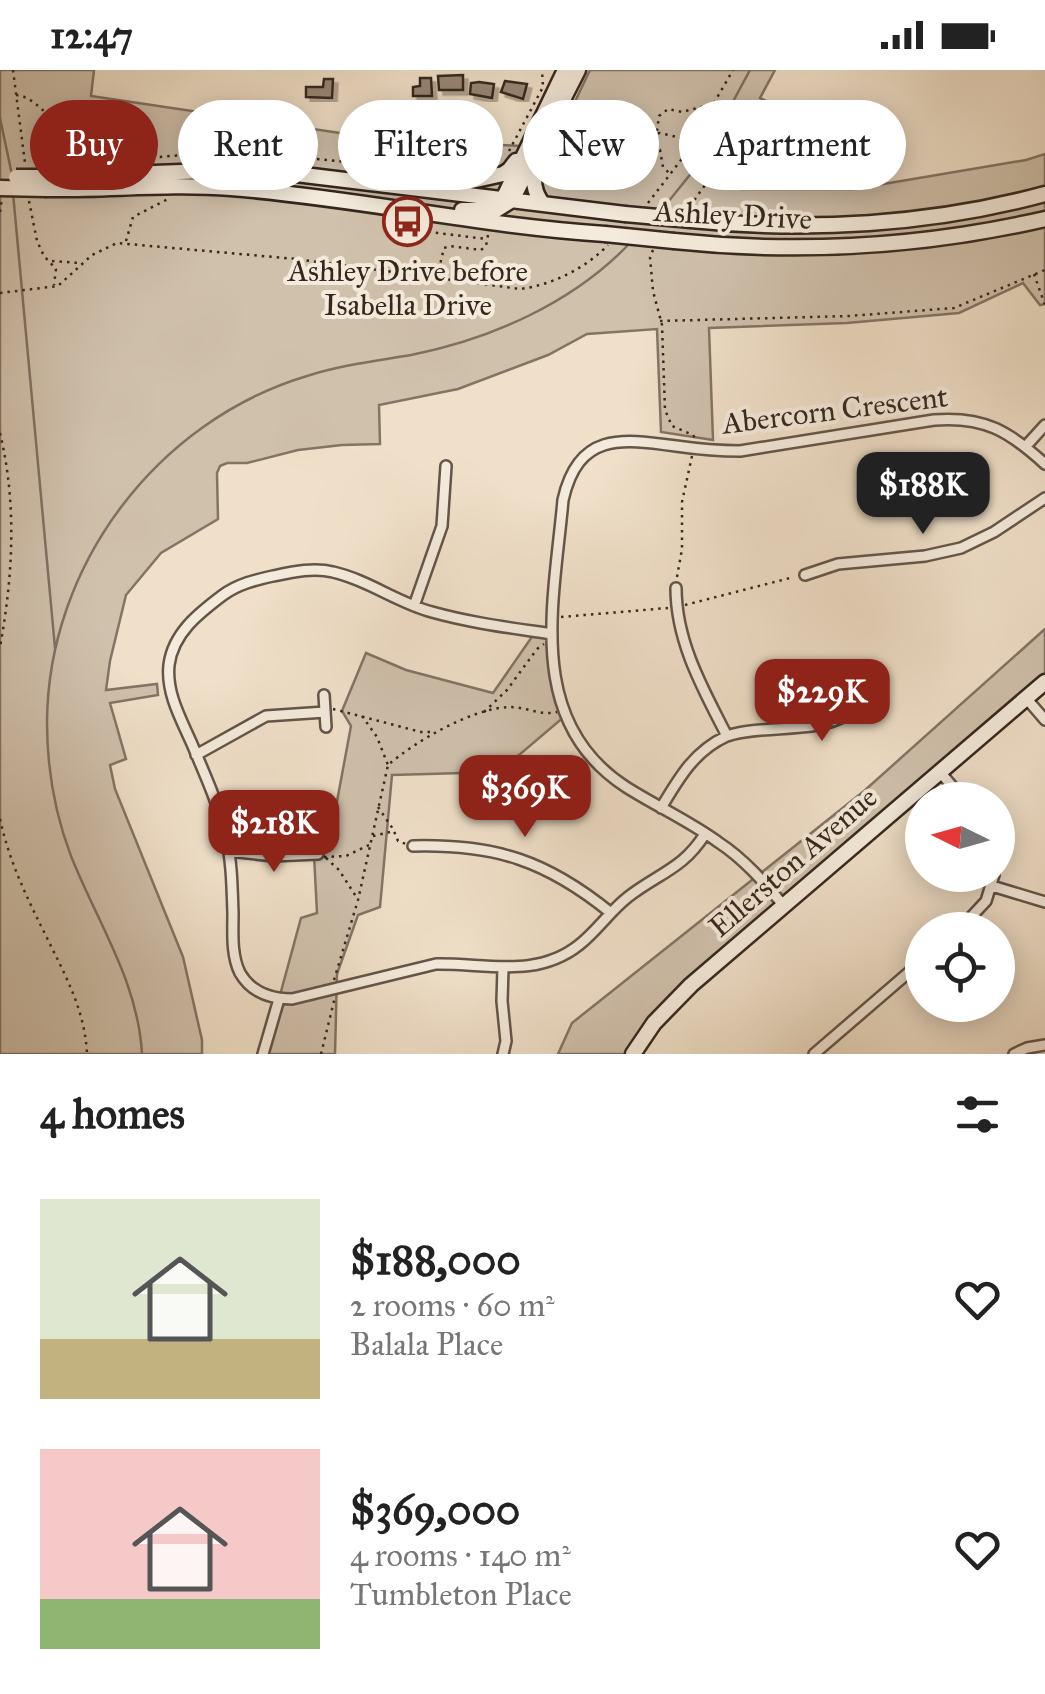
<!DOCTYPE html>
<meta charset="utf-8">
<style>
:root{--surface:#fff;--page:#f6f6f6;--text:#222;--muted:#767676;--accent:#8f2418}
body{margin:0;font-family:"IM FELL Great Primer",serif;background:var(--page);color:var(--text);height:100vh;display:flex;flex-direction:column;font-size:38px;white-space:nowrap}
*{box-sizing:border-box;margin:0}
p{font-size:32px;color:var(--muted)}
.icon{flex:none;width:55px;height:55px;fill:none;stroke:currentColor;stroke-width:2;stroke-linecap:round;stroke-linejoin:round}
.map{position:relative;height:984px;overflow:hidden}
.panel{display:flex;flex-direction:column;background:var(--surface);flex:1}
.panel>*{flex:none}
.hud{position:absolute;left:30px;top:30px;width:985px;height:90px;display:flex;gap:20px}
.needle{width:65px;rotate:275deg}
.fabs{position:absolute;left:905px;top:712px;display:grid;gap:20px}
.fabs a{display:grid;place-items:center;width:110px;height:110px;border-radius:50%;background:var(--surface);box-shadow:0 5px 25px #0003;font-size:50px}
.price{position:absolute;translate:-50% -85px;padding:0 22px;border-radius:20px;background:var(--accent);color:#fff;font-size:32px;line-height:65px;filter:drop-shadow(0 2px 5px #0008)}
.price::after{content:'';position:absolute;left:50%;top:60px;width:30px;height:22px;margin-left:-15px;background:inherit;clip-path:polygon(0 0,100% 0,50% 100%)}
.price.on{background:#222;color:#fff}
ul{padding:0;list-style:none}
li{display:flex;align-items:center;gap:30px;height:250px;padding:0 40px}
li span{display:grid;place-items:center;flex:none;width:280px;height:200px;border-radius:0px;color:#555}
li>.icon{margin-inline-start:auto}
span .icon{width:120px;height:120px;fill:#fffc;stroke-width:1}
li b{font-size:42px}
h2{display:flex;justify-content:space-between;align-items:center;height:120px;padding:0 40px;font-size:42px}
.pill{padding:0 35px;border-radius:45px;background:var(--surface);box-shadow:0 5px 25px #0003;font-size:35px;line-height:90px}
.pill.on{background:var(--accent);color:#fff}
.status{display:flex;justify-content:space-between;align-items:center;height:70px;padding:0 50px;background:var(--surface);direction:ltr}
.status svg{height:28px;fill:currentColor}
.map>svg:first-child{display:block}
.green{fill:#d0c1ac;stroke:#837465;stroke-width:2.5}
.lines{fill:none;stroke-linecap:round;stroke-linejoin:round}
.stream{stroke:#807062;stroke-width:2.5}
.building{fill:#978777;stroke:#36271e;stroke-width:2.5;filter:url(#shadow)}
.street-casing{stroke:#645549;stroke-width:14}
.secondary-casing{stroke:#36271e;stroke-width:19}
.path{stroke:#36271e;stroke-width:2.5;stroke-dasharray:2.5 5;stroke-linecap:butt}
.street{stroke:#f5ebdc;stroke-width:9}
.secondary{stroke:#f5ebdc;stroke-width:14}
.secondary-bridge-casing{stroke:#36271e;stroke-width:19;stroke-linecap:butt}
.path-bridge{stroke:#36271e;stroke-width:2.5;stroke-dasharray:2.5 5;stroke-linecap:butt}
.secondary-bridge{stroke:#f5ebdc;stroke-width:14}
.labels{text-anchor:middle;stroke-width:8;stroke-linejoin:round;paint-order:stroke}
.street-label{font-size:30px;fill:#36271e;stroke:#f5ebdc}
.poi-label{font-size:30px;fill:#36271e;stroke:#f5ebdc}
</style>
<div class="status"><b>12:47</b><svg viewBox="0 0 49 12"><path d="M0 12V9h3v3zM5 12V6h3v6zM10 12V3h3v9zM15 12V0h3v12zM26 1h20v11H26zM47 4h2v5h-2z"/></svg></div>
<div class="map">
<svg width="1045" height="984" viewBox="0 0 1045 984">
<defs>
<filter id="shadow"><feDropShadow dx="4.5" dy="4.5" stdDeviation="0" flood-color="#0004"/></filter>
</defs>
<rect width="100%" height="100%" fill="#f0e0c9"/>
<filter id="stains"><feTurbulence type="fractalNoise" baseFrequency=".002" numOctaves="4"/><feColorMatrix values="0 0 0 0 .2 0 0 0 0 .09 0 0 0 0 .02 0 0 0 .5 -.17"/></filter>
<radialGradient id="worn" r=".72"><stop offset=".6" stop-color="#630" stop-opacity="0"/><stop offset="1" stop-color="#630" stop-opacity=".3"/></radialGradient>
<path class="green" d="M0,0H94L91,26L367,67L553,78L590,0H775L760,28L778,37L742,119H854L1026,90L1045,84V234L1040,235L1023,213L959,243L847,253L709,258L713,370L661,362L657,259L587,264L548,285L458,319L379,335L380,374L342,375L298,380L247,393H227L220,396L217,403L218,449L161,483L126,525L110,591L106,620L157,614L158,625L110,633L126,689L110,695L115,719L183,887L202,970V984H0Z
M1045,559V612L784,836L638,976L633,984H558L572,953L864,721Z
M536,561L552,564L565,646L499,702L392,705L380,837L358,845L337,904L335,984H264L301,848L317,843L314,785L330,769L351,656L342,641L366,583L406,600L493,623Z"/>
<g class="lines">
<path class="stream" d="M0,48L12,105
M13,123L55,578
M660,142L701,91L750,0
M142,984C138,911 97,852 71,786C55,744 47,696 47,652C48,495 157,351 307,306C341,295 376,291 411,285C491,269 573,233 630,173"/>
</g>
<path class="building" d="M463,5V20H439L438,6Z
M420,8H431L432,26H413V17L420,16Z
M324,9H333L332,28L306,27V17H323Z
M505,11L527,14L523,29L501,22Z
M479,12L494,14L492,28L470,24L471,13Z"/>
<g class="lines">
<defs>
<path id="street" d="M1026,376L1045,355
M805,505L838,494L925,486L961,478L994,462L1045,428
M414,536L442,456L446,396
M552,564C512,558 471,553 432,542C398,533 368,510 333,502C314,497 292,502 273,506C255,510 238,514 223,525C199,543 173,563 169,595C166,623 181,649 192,674C205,705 219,735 226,767C232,792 232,818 233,843C233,862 231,885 240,903C251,922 270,929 292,929L436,894C486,893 536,909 579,875C597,861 610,841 628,827C659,803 683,799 705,764
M324,625L326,657
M1026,628L1045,650
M727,666C764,654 816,664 846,645C859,637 871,623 882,612
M196,685L266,646L325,642
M940,702L964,730
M661,738C679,708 694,681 727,666C703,619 676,572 676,518
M413,776C496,774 547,791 611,843
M229,781L273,786L318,784
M992,816L1045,832
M784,836C764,812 744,789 718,772C689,751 656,736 626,717C524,651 554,532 563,430C578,363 620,368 676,376C697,379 718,381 740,381L934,350C984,346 1009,361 1045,394
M959,860L986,831L994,805
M503,898L502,931L506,971L503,984
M263,984L279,929
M814,984L922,891
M1014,984L1027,978L1045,975"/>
<path id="secondary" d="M535,94C533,110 533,122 543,134
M47,107L234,100L271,101L625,144
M444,117L503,104L509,100L516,91
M47,119C108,120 170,113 231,118C357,128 480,156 605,164
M503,129L565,0
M462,140H496L512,130L578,0
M691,150C808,162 931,155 1045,124
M674,171C798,184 923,177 1045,149
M633,984L654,953L691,915L1045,612"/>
</defs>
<use href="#street" class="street-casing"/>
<use href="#secondary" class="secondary-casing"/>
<path class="path" d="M13,0L25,93
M16,25C42,26 70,79 98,92
M575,34L596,60L611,68L660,63L681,68
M657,61L659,46L668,39L682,42L705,36L711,37
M631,69V74L637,81L655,78L660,80L663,97L671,105
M509,81L543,17L542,0
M130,91C234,74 341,91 445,105
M546,108C557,91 572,68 569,48
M29,131L37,171L44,186L56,199L54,215
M648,133L681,90L733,0
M690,136L723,90L749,41L752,38L758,39L761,44L760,49L737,95L734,99L725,97
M0,142L2,128
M406,159L486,169
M126,171L133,147L170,128
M653,180L650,187L653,221L662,255L665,340L672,356L693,365L695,368
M52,191L79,193
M1034,204L1045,235
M437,207L444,178L450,176L481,180L486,176L488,165
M0,223L58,216L92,185L117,173L296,189L520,219C552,215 586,198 608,175
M660,251L849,246L954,238L1045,200
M0,363C17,434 13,506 0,577
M677,507L682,479V432L692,386
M685,535L794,507
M561,547L668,538
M333,639L421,662H432
M484,642L507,620L537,579L544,574
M362,646L377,667L388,695
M378,737L393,759
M0,749C9,791 27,828 46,866C65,905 85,940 87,984
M373,766L394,761L398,771L406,774
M998,771L1001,802
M324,787L346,786L369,775
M326,788L339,800L357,828
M334,910L358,830L388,695C416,671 472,638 510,637C526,637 541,646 557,642
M321,984L335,927"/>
<use href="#street" class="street"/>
<use href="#secondary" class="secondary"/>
<defs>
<path id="secondary-bridge" d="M16,107H47
M0,118L47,119
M625,144L691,150
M605,164L674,171"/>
</defs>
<use href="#secondary-bridge" class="secondary-bridge-casing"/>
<path class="path-bridge" d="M681,68L725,97"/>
<use href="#secondary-bridge" class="secondary-bridge"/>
</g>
<defs>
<symbol id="bus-ring" viewBox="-11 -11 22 22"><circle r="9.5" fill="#f5ebdc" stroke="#8f2418" stroke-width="1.5"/><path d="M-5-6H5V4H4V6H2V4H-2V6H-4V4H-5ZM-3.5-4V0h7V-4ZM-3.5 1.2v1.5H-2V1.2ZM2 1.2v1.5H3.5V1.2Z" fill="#8f2418"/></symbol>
</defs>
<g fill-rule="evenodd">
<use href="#bus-ring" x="380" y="124" width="55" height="55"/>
</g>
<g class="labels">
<g class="street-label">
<text transform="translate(733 145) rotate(3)" y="10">Ashley Drive</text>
<text transform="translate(835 340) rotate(-7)" y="10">Abercorn Crescent</text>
<text transform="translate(793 792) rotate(-41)" y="10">Ellerston Avenue</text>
</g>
<g class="poi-label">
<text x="408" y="211">Ashley Drive before<tspan x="408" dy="34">Isabella Drive</tspan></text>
</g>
</g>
<rect width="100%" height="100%" filter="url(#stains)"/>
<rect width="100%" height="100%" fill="url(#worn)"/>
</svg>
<div class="fabs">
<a><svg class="needle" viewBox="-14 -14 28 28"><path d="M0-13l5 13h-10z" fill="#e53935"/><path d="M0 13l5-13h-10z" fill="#767676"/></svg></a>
<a><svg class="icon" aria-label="locate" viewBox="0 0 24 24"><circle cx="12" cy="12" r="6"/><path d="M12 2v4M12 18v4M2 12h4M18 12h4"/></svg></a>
</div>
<b class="price on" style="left:923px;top:467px">$188K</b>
<b class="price" style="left:822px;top:674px">$229K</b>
<b class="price" style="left:525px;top:770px">$369K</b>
<b class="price" style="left:274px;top:805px">$218K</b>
<div class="hud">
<a class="pill on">Buy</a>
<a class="pill">Rent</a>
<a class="pill">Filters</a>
<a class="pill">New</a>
<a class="pill">Apartment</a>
</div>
</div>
<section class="panel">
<h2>4 homes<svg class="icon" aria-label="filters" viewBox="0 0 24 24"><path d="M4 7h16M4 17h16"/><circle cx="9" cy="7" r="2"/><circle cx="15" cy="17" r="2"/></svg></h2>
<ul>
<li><span style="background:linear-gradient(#dfe7d0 70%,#c2b280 0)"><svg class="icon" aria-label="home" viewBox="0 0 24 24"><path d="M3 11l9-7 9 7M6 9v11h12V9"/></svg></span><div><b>$188,000</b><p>2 rooms · 60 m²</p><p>Balala Place</p></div><svg class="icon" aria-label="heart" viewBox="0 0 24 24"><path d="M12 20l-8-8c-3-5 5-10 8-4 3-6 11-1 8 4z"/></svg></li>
<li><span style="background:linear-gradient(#f6c9c9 75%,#8fb573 0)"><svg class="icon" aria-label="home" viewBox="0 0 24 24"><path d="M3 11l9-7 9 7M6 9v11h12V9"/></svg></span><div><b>$369,000</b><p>4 rooms · 140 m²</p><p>Tumbleton Place</p></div><svg class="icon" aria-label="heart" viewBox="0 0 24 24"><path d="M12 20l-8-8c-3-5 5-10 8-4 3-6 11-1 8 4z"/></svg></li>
</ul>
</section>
